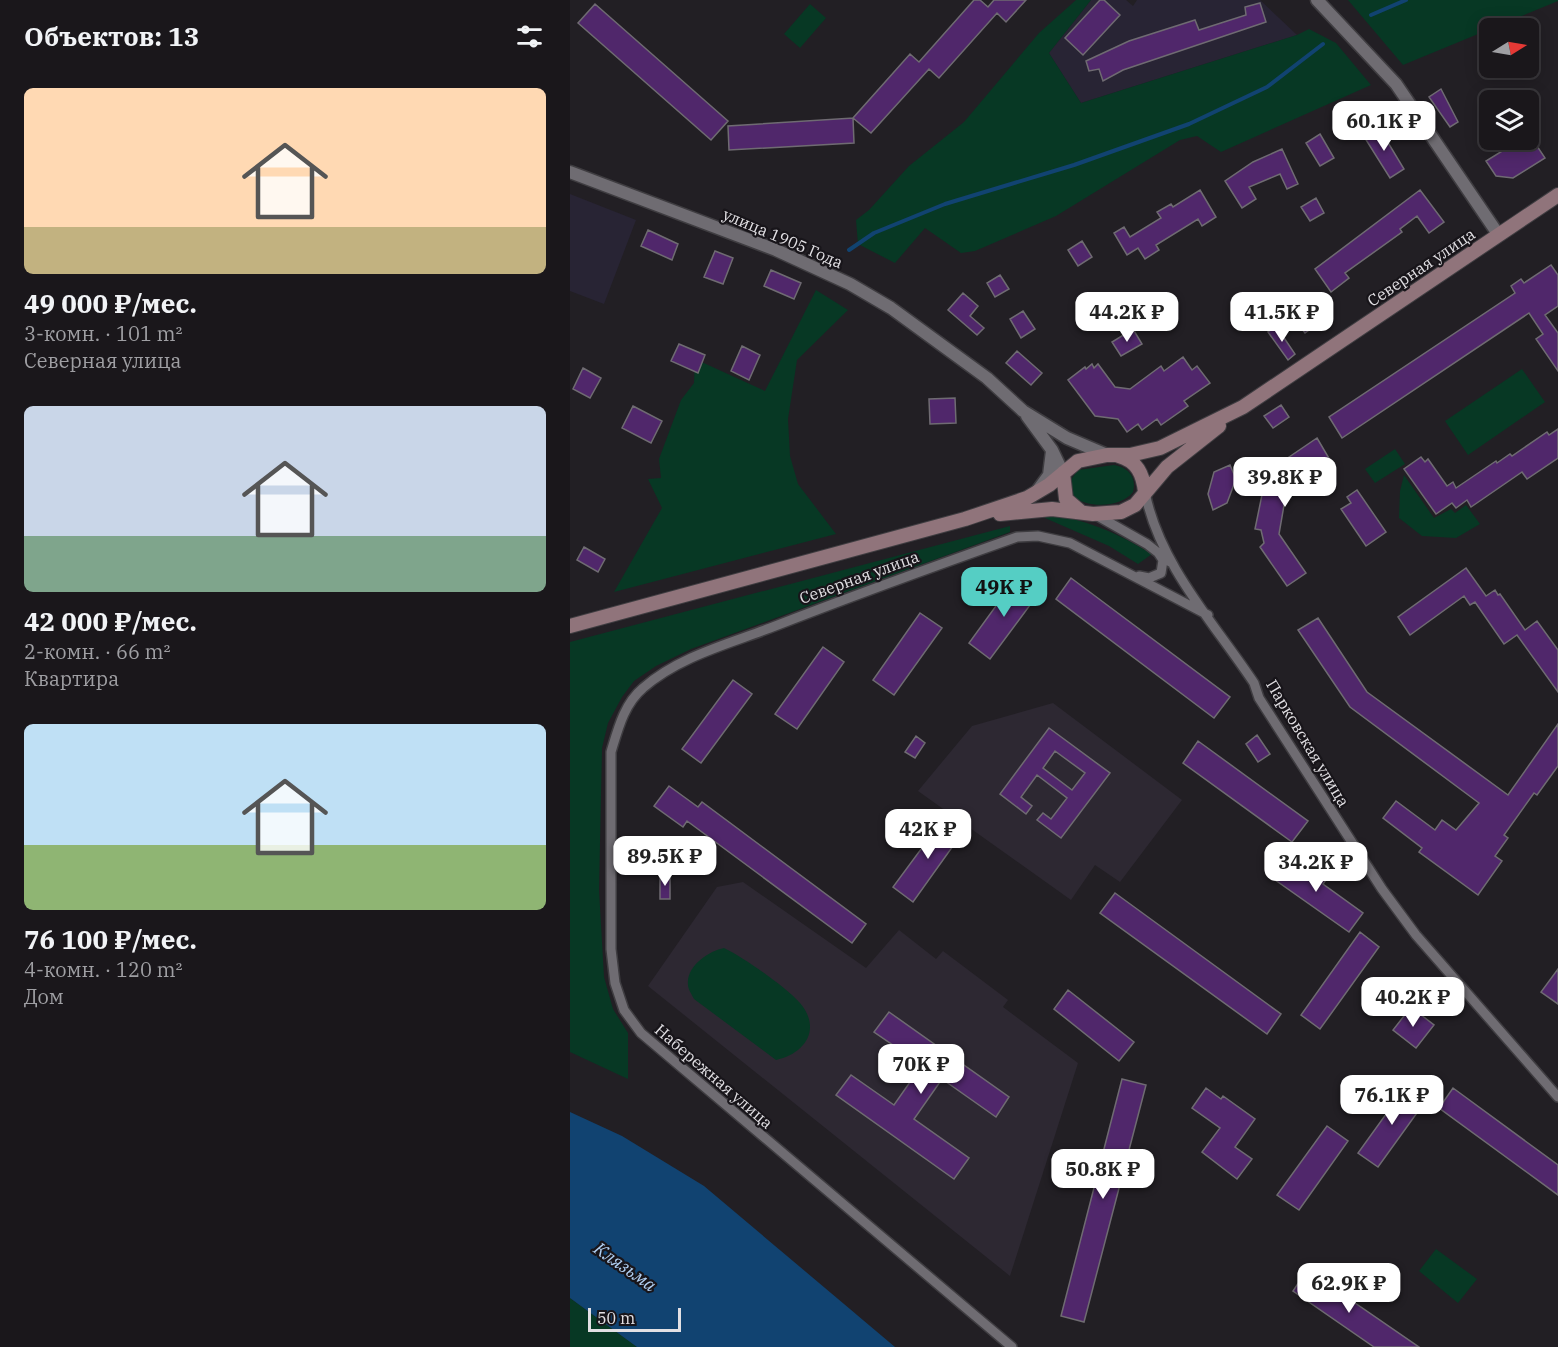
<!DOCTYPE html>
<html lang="ru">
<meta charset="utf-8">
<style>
:root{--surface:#1a171b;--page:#272428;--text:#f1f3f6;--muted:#9f9fa3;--line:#38363a;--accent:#55cec4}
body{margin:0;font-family:"IBM Plex Serif",serif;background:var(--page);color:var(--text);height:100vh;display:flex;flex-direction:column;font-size:22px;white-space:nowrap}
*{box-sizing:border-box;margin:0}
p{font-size:20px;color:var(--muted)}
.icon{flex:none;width:33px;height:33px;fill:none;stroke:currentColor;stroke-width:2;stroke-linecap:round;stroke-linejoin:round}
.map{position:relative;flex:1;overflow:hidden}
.side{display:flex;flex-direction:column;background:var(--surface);width:570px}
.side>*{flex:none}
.needle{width:39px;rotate:79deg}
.buttons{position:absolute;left:909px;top:18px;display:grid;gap:12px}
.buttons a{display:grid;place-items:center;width:60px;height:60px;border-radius:9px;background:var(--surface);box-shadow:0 3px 15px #0003,0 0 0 2px var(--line);font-size:30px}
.scale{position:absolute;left:18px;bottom:15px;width:93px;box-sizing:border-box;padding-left:6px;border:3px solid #e2e0e4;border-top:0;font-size:16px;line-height:21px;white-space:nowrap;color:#e2e0e4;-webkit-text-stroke:4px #18151a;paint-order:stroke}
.price{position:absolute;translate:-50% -51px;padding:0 14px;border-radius:12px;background:#fff;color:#222;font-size:20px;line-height:39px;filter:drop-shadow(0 2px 3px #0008)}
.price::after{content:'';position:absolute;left:50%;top:36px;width:18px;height:14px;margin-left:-9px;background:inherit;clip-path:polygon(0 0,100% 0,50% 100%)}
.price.active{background:var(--accent);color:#111}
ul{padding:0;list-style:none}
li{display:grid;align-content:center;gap:12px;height:318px;padding:0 24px}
li span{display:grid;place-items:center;height:186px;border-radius:9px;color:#555}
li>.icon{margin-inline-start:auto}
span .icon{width:108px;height:108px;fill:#fffc;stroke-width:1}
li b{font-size:26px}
h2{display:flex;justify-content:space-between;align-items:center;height:72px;padding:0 24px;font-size:26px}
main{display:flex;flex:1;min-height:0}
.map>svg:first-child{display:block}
.industrial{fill:#282434}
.built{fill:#2d2832}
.green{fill:#073824}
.water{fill:#114371}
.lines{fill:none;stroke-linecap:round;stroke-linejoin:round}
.stream{stroke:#114371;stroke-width:4}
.building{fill:#50276b;stroke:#6f6b72;stroke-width:1.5;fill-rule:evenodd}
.minor-casing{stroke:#3f3d41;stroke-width:12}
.tertiary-casing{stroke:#3f3d41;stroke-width:15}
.secondary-casing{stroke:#3f3d41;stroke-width:16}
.minor{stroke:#6f6c72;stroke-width:9}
.tertiary{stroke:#6f6c72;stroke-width:12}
.secondary{stroke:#90747b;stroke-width:14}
.labels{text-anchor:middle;stroke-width:4.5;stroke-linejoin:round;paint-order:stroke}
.street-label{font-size:16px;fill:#e2e0e4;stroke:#18151a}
.water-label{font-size:18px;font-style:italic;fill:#b0cff2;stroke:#18151a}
</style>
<main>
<section class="side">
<h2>Объектов: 13<svg class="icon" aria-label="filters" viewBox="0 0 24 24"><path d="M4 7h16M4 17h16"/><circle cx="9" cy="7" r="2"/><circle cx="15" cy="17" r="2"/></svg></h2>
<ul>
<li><span style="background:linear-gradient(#ffd9b3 75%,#c2b280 0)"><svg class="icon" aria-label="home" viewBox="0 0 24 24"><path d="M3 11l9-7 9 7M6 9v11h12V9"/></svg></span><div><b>49 000 ₽/мес.</b><p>3-комн. · 101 m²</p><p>Северная улица</p></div></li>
<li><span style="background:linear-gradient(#c9d6e8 70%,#7fa58c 0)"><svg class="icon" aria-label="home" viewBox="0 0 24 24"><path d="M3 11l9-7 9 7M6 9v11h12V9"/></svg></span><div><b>42 000 ₽/мес.</b><p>2-комн. · 66 m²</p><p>Квартира</p></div></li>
<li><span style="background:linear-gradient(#bfe0f5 65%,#8fb573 0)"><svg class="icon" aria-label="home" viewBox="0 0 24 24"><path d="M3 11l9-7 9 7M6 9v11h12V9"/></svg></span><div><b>76 100 ₽/мес.</b><p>4-комн. · 120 m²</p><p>Дом</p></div></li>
</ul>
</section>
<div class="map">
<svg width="988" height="1347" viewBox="0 0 988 1347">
<rect width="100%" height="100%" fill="#221f24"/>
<path class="industrial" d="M521,0H556L563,6L567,0H690L727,35L511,103L479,53Z
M0,194L66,220L34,304L0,291Z"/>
<path class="built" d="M483,703L612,800L550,882L525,865L501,900L348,791L402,726Z
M173,882L296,968L329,930L366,959L373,951L438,1000L433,1007L508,1063L440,1276L78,986L147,887Z"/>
<path class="green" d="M506,0H521L479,53L511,103L727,35L739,29L766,43L801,85L651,152L627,136L610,140L486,216L405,251L391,253L355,228L325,263L288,244L286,220L299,210L339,166L394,122L469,33Z
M778,0H988V1L833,65Z
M240,4L256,18L230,48L214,34Z
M246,290L278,310L227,360L218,419L220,456L228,484L266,534L44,592L92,508L78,479L91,478L89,459L111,400L124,383L125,359L195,391Z
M952,369L975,402L898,455L875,421Z
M825,449L835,464L805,483L795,469Z
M544,465C558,467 567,477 563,492C552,507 519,509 504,497L500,481L508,470Z
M834,475L864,518L881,509L885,513L896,505L910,524L886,538L852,536L829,518L830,491Z
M474,515C511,516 551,535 582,554L568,564L539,546L475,518Z
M440,526V532L121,649L86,666L64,681L52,697L38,723L32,748L29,890L34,977L43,1009L58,1033V1079L0,1052V642Z
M154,948C173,957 216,987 230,1003C252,1029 235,1054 206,1060L124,999C122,995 118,989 118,985C116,966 139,951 154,948Z
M866,1249L907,1279L888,1303L849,1271Z
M0,1298L67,1347H0Z"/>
<path class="water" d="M0,1112L52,1136L134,1186L325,1347H67L0,1298Z"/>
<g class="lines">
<path class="stream" d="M801,15L836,0
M279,250L304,233L375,204L504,165L619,124L697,87L753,44"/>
</g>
<path class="building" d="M404,0H410L418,7L424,0H456L436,22L427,13L369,78L359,69L301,133L283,118L340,54L349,62Z
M530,0H534L550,15L513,55L495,38Z
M690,3L696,22L553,70L533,81L529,69L519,71L516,61L559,41L625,20L629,30L676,15L675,7Z
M25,4L158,121L141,140L8,23Z
M871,89L888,122L880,127L859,97Z
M283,118L284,143L159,150L158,126Z
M808,126L834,169L820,178L793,135Z
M750,134L764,158L750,166L736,143Z
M950,140H963L975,158L943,178L926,176L916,161Z
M712,149L728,184L717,189L710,174L679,187L686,199L672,208L655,181L683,162Z
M630,190L646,217L632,226L628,219L586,245L589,250L575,259L568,248L557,255L544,233L554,227L560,237L591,218L587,212L601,204L603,207Z
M850,190L874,222L859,233L847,216L830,229L832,232L775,273L779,278L761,292L745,269Z
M746,198L754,213L740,221L731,207Z
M78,230L108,244L102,260L71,246Z
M512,241L522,257L508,266L498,250Z
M145,251L163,258L153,284L134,277Z
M981,265L988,275V306L975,315L988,333V371L966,339L973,334L959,313L772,438L759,417L945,293L941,286L951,279L954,283Z
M201,270L231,283L224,299L194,286Z
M430,275L439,289L425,297L417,283Z
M393,293L408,306L400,316L414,328L407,335L378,310Z
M733,306L746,325L735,333L721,314Z
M453,311L465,329L451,338L440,319Z
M706,326L725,354L718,360L698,332Z
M563,329L572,344L551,356L542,342Z
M109,344L135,355L128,373L101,361Z
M172,346L190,355L179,380L161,371Z
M447,351L472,373L461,385L436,363Z
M613,357L622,370L627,366L640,383L614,401L618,406L591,425L587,419L572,430L568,424L557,432L548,419L525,416L498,380L515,367L516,369L522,364L524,368L528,364L545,387L560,389L591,366L594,371Z
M13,368L31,378L20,398L3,389Z
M385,398L386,423L360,424L359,399Z
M711,405L719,417L703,428L694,416Z
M63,406L92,421L81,443L52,428Z
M988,429V458L957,479L952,472L901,507L897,500L886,508L882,503L866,514L834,469L851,457L855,462L858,459L877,486L883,482L886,488L926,461L927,463L940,454L942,456L977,432L979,435Z
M747,438L760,460L717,488L709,534L736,573L717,586L690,547L694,543L691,530L685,529L694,485L700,483L706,474L703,468Z
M660,465L666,479L657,503L643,510L638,494L644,472Z
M787,490L816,532L796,546L771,509L781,503L777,497Z
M14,547L35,559L28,572L7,560Z
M896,568L916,596L925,590L928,595L930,594L955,630L967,621L988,650V692L947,635L934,644L905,602L900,605L894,596L840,635L828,617Z
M447,577L469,593L420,659L399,643Z
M501,578L660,697L644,718L486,599Z
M350,613L372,628L324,695L303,680Z
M748,618L797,692L938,795L988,724V766L967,795L964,793L934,835L938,838L925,856L932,861L908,895L849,852L852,848L813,818L826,801L865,830L872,820L886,830L909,803L780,707L728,630Z
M253,647L274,662L227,729L205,714Z
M163,680L182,694L131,763L112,749Z
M479,728L540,773L491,838L467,820L473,813L481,819L497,798L467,775L451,797L462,806L456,814L430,794ZM485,751L515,773L502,790L473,768Z
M687,735L700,754L688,762L676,744Z
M346,736L355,743L345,758L335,752Z
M628,741L738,821L722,842L613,763Z
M99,786L128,807L132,802L296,924L282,943L117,821L113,827L84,806Z
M374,818L393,832L343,902L323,887Z
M712,855L744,878L751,868L760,874L753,884L793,913L779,932L698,875Z
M90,874H100V899H90Z
M545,893L711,1014L697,1034L530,913Z
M790,932L809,947L750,1029L731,1015Z
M988,969V1004L971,992Z
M498,990L564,1042L549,1061L484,1009Z
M841,1007L864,1025L846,1048L823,1030Z
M319,1012L439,1097L426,1117L372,1079L344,1119L399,1158L384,1179L266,1095L281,1075L324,1105L352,1065L304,1032Z
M552,1079L576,1085L514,1322L491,1316Z
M837,1085L857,1099L808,1167L788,1153Z
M636,1088L651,1099L653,1096L685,1119L665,1147L682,1159L667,1179L632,1152L650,1128L622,1108Z
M883,1088L988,1165V1195L869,1108Z
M757,1126L778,1141L729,1210L707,1195Z
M737,1270L849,1347H804L723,1291Z"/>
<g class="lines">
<defs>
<path id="minor" d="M575,492C589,564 644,623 684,683L689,698L812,889L846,935L988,1097
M526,515L577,544L600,562
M569,576L579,578L591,573L593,560L589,554
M442,1347L71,1033L54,1010L45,983L41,949V752C48,729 54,704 73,688C108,657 158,644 200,628C282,596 365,566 447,537L468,536L500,543L638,615"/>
<path id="tertiary" d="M747,0L826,84L928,234
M0,172L206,250L280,284L321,308L417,378L453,411L497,438L537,455
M457,416L482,450L493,473
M468,490L479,475L482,451"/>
<path id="secondary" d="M549,456C567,461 573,474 575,492
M493,473L496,499L510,511
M430,514L482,509L523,514L551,512L565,505L597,467L649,426
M0,626L395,519L457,498L479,485L508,461L537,455H560L590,448L673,407L988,195"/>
</defs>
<use href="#minor" class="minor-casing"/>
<use href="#tertiary" class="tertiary-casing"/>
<use href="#secondary" class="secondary-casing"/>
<use href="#minor" class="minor"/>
<use href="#tertiary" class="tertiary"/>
<use href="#secondary" class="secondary"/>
</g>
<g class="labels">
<g class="street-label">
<text transform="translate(213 238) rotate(23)" y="6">улица 1905 Года</text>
<text transform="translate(851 267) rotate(-34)" y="6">Северная улица</text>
<text transform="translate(289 577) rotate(-20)" y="6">Северная улица</text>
<text transform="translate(738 743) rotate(59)" y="6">Парковская улица</text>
<text transform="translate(144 1076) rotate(41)" y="6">Набережная улица</text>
</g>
<g class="water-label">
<text transform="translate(55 1267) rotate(35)" y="6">Клязьма</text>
</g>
</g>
</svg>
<div class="buttons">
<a><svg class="needle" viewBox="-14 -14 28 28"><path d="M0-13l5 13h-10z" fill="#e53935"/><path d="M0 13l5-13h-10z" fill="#9f9fa3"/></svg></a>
<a><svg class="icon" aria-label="layers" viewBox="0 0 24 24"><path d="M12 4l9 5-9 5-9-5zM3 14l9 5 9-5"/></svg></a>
</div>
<div class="scale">50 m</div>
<b class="price" style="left:814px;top:152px">60.1K ₽</b>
<b class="price" style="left:557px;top:343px">44.2K ₽</b>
<b class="price" style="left:712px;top:343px">41.5K ₽</b>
<b class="price" style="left:715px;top:508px">39.8K ₽</b>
<b class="price active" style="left:434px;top:618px">49K ₽</b>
<b class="price" style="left:358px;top:860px">42K ₽</b>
<b class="price" style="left:95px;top:887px">89.5K ₽</b>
<b class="price" style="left:746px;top:893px">34.2K ₽</b>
<b class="price" style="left:843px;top:1028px">40.2K ₽</b>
<b class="price" style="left:351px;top:1095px">70K ₽</b>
<b class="price" style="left:822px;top:1126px">76.1K ₽</b>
<b class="price" style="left:533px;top:1200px">50.8K ₽</b>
<b class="price" style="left:779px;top:1314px">62.9K ₽</b>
</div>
</main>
